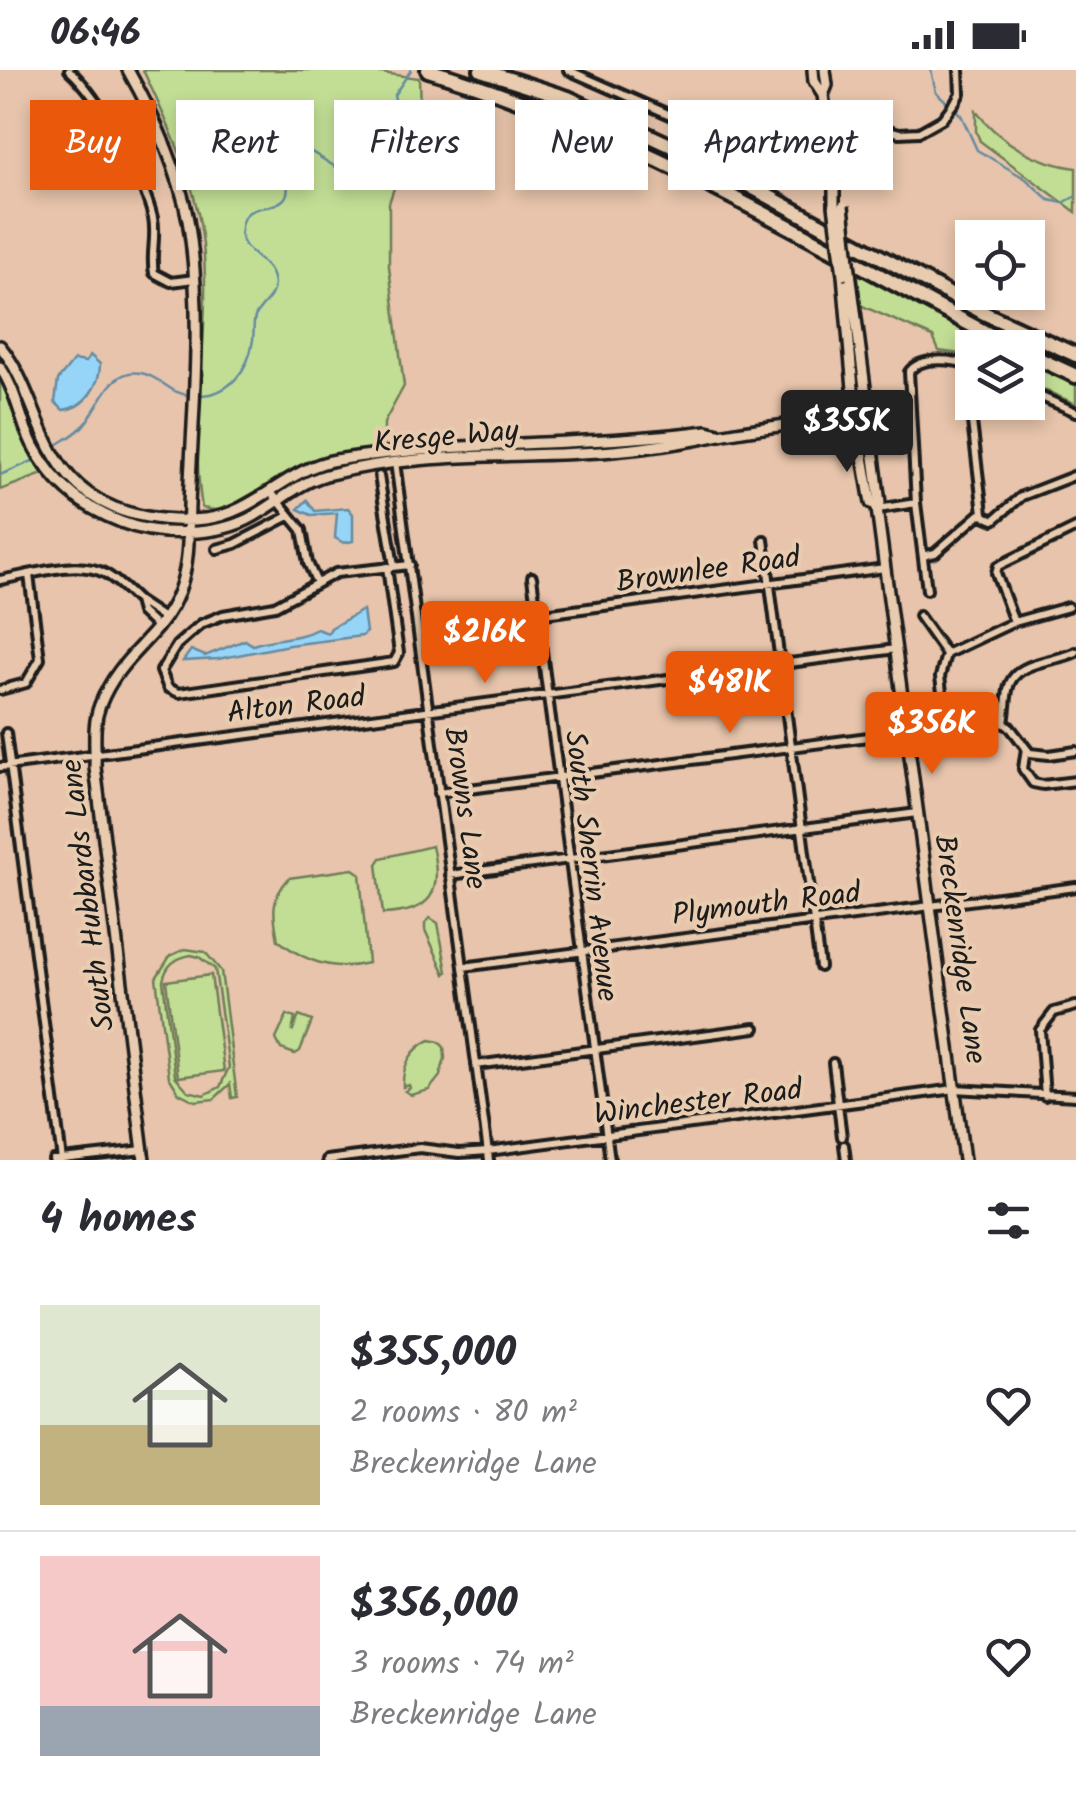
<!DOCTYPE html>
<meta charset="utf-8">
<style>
:root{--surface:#fff;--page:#f7f7f7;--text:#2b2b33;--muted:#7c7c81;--line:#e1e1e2;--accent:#ea580c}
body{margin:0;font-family:Kalam,sans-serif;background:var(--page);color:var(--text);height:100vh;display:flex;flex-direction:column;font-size:38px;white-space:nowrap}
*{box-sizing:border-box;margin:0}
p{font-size:32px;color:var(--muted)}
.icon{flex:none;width:55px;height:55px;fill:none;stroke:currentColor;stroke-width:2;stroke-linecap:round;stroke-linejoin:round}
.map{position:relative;height:1090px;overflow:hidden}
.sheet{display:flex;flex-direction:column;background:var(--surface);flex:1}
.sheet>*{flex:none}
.guide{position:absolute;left:30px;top:30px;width:1018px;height:90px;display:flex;gap:20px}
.tools{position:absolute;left:955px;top:150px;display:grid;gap:20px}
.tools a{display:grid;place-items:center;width:90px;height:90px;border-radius:0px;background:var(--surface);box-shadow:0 5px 15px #0003;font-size:50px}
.price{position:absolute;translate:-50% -85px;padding:0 22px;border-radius:10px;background:var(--accent);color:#fff;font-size:32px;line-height:65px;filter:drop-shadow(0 2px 5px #0008)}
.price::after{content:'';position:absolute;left:50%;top:60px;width:30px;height:22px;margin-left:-15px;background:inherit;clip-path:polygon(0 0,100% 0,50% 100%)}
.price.active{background:#222;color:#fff}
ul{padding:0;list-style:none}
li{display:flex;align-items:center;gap:30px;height:250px;padding:0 40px}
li+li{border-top:2px solid var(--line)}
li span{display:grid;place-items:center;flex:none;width:280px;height:200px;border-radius:0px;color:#555}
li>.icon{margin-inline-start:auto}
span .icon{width:120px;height:120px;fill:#fffc;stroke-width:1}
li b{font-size:42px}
h2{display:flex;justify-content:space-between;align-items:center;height:120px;padding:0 40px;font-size:42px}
.chip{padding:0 35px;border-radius:0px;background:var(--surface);box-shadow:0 5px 15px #0003;font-size:35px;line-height:90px}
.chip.active{background:var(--accent);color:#fff}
.status{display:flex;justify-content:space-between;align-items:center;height:70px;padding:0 50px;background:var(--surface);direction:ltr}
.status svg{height:28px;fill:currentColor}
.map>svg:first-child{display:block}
.green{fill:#c2de95;stroke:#6f7d58;stroke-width:2.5;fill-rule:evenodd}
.water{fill:#97d5f8;stroke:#668ba0;stroke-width:2.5}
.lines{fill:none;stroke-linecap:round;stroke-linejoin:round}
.stream{stroke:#668ba0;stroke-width:2.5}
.street-casing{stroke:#1c1c1c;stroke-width:14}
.secondary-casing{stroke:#1c1c1c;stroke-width:16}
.highway-casing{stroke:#1c1c1c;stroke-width:20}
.street{stroke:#e9ccaf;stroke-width:6}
.secondary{stroke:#e9ccaf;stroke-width:9}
.highway{stroke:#e9ccaf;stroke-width:12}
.secondary-bridge-casing{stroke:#1c1c1c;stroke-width:16;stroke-linecap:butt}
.secondary-bridge{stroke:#e9ccaf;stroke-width:9}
.labels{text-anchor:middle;stroke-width:8;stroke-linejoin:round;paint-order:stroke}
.street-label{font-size:30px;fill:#1c1c1c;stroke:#e9ccaf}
</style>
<div class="status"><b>06:46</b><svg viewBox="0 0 49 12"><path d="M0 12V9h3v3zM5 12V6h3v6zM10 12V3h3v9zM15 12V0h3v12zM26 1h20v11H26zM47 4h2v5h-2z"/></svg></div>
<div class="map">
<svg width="1076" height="1090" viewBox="0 0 1076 1090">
<rect width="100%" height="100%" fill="#e7c4ab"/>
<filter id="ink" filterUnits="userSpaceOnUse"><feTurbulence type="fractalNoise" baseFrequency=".01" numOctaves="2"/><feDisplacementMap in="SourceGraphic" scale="20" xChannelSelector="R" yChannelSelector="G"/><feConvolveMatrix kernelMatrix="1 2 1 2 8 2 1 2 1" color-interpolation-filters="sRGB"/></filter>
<g filter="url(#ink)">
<path class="green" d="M143,0H359L419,8L420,40L389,133V197L404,316L384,353V375L299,398L221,441L202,438C188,351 212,262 203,175C197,113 169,56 143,0Z
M976,41C1000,73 1037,93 1076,98V142L980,71L976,61Z
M858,204L997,277L972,278V289L961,284L939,281L933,267L860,235Z
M1028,293L1076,314V334L1028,313Z
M0,309L20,346L43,404L0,420Z
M432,776C443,822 433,842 383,844L377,794L381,788Z
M353,799L360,804L368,893C334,902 305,892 278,870C273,844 270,829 289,808Z
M430,848L438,853L447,902L445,904L425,860V853Z
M185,879L205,882L221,901L237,1027L232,1028L230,1014L214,1029L195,1031L179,1023L169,1007L156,908L170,886ZM191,885L199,887L215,899L229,997L220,1017L204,1025L188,1021L175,1006L163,911C166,895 175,888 191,885Z
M211,905L224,1001L178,1007L166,911Z
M287,945L295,948L292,962L299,946L312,951L300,981L295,984L281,979L276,969Z
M430,970L439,972L444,977L445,988L440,1006L429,1020L411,1025L405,1021L410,1018L409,1015L403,1017C402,996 411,979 430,970Z"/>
<path class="water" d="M90,285L100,294C100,315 85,338 63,340L55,332L58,310L74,290L86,292Z
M307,430L315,441L348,438L353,444V471L344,473L335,468L337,443L311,445L298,439Z
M363,540L366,562L362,566L289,575L218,589L183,591L191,580L205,586L245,570L253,575C274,567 297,570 317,559L328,563L331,558Z"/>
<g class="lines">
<path class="stream" d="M931,0L936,22L961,45L977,80L1026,109L1049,130L1063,133L1076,126
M199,325C230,325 249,299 253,270C254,263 253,253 255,247C261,234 274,229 274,214C272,187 237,185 241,157C244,132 269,142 283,130C296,118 278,96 275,80L288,71C322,79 360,134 389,86C403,64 400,49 394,25L411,0
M54,377C62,371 73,366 80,359C100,341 107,297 141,303C160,306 172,326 191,325
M0,405L35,390"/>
<defs>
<path id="street" d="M69,0C101,28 143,107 153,148C157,167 150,185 154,203L171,212L194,209
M568,0L709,62L750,70L872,55L899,63L919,62L942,49L955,32L960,23L959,0
M828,62L844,67L883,60
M965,294L983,443
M1028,321L1076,342
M395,392L489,1090
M379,406L394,496
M271,422L302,460L308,493L317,513
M878,439L916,433
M764,470L820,897
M217,479L235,474L289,446
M923,486L935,483L980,444L994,450L1022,426L1076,405
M387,497L399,583L394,592L179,623L168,618L161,601L177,575L201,554L223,545L275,536L336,503L410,495
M532,507L610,1090
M0,510C30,505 78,488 106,504C118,511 128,522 138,531
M927,520L916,433L909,302C921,285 955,290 972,296
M537,545L885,498
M919,546L946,584L940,607L947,660
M1014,552L996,503L998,496L1076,458
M158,558L141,542L138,531L165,549
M946,584L1014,552L1068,537
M0,620L26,613L40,589L29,505
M1004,653C1006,642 1006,631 1008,620C1013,590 1054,593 1076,582
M6,663L62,1090
M908,668L1000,652L1009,656L1030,683L1049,685L1076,681
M1026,678L1023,699L1033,713L1043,715L1076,711
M0,697L896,579
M438,723L907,662
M450,805L917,743
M463,897L1076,817
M833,993L842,1067
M476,995L755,958
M1045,1026L1040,960L1054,942L1076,936
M844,1075L846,1090
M53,1090L143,1080
M327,1090L420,1078L459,1083L488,1081L955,1019L1076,1026"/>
<path id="secondary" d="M128,0C154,46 178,98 188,150C206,255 189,367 188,473C184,565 127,567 100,635C92,656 96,676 95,697L144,1090
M813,0L814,11L823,25
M825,0L827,15L823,25L834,105V135
M843,205L855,341L871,433L877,436
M851,210L880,433L877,439L964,1090
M0,276C37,321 38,389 89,424C121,447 167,453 205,449C254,444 287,398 336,390C458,370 583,377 707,361L719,364
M0,297C13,316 18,338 26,360C44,405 76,435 121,452C158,467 218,467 254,446C279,432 298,413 326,405C424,380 514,389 613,381C651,378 688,372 725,364C772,355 821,352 868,345"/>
<path id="highway" d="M428,0C638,62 822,178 1015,278
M481,0L568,28L698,88L984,243L1076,285
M1028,284L1076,306"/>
</defs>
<use href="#street" class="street-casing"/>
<use href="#secondary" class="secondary-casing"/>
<use href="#highway" class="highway-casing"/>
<use href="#street" class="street"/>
<use href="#secondary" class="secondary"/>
<use href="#highway" class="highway"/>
<defs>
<path id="secondary-bridge" d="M834,135L843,205
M843,136L851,210"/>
</defs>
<use href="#secondary-bridge" class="secondary-bridge-casing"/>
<use href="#secondary-bridge" class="secondary-bridge"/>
</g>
</g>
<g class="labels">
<g class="street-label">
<text transform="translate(446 366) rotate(-5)" y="10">Kresge Way</text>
<text transform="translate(708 499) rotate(-8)" y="10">Brownlee Road</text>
<text transform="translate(296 634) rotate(-7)" y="10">Alton Road</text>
<text transform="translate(466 738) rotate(82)" y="10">Browns Lane</text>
<text transform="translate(592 796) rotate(83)" y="10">South Sherrin Avenue</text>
<text transform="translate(87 825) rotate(-97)" y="10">South Hubbards Lane</text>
<text transform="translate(766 833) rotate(-7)" y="10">Plymouth Road</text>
<text transform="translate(961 879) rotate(82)" y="10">Breckenridge Lane</text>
<text transform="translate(698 1031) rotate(-7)" y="10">Winchester Road</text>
</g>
</g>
</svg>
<div class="tools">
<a><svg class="icon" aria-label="locate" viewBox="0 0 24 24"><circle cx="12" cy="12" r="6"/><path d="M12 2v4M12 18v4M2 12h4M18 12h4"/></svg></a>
<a><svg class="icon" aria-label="layers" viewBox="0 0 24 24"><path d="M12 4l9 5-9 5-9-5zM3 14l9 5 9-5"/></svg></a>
</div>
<b class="price active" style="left:847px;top:405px">$355K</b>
<b class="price" style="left:485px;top:616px">$216K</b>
<b class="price" style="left:730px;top:666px">$481K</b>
<b class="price" style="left:932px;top:707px">$356K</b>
<div class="guide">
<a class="chip active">Buy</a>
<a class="chip">Rent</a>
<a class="chip">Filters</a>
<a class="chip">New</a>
<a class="chip">Apartment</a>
</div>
</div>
<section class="sheet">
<h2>4 homes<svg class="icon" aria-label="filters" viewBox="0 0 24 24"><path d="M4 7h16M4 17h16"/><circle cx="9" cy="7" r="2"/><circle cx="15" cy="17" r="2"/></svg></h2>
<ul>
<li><span style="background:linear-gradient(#dfe7d0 60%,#c2b280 0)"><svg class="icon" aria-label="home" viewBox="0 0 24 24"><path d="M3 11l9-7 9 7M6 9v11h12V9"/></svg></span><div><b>$355,000</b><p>2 rooms · 80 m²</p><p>Breckenridge Lane</p></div><svg class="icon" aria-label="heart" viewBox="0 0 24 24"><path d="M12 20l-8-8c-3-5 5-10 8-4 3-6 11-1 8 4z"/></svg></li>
<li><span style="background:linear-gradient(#f6c9c9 75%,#9aa5b1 0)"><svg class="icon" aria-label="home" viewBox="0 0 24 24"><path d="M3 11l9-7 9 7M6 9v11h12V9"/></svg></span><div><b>$356,000</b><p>3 rooms · 74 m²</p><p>Breckenridge Lane</p></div><svg class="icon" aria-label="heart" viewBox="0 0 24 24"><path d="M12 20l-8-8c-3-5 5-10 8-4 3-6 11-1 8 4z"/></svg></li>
</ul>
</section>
